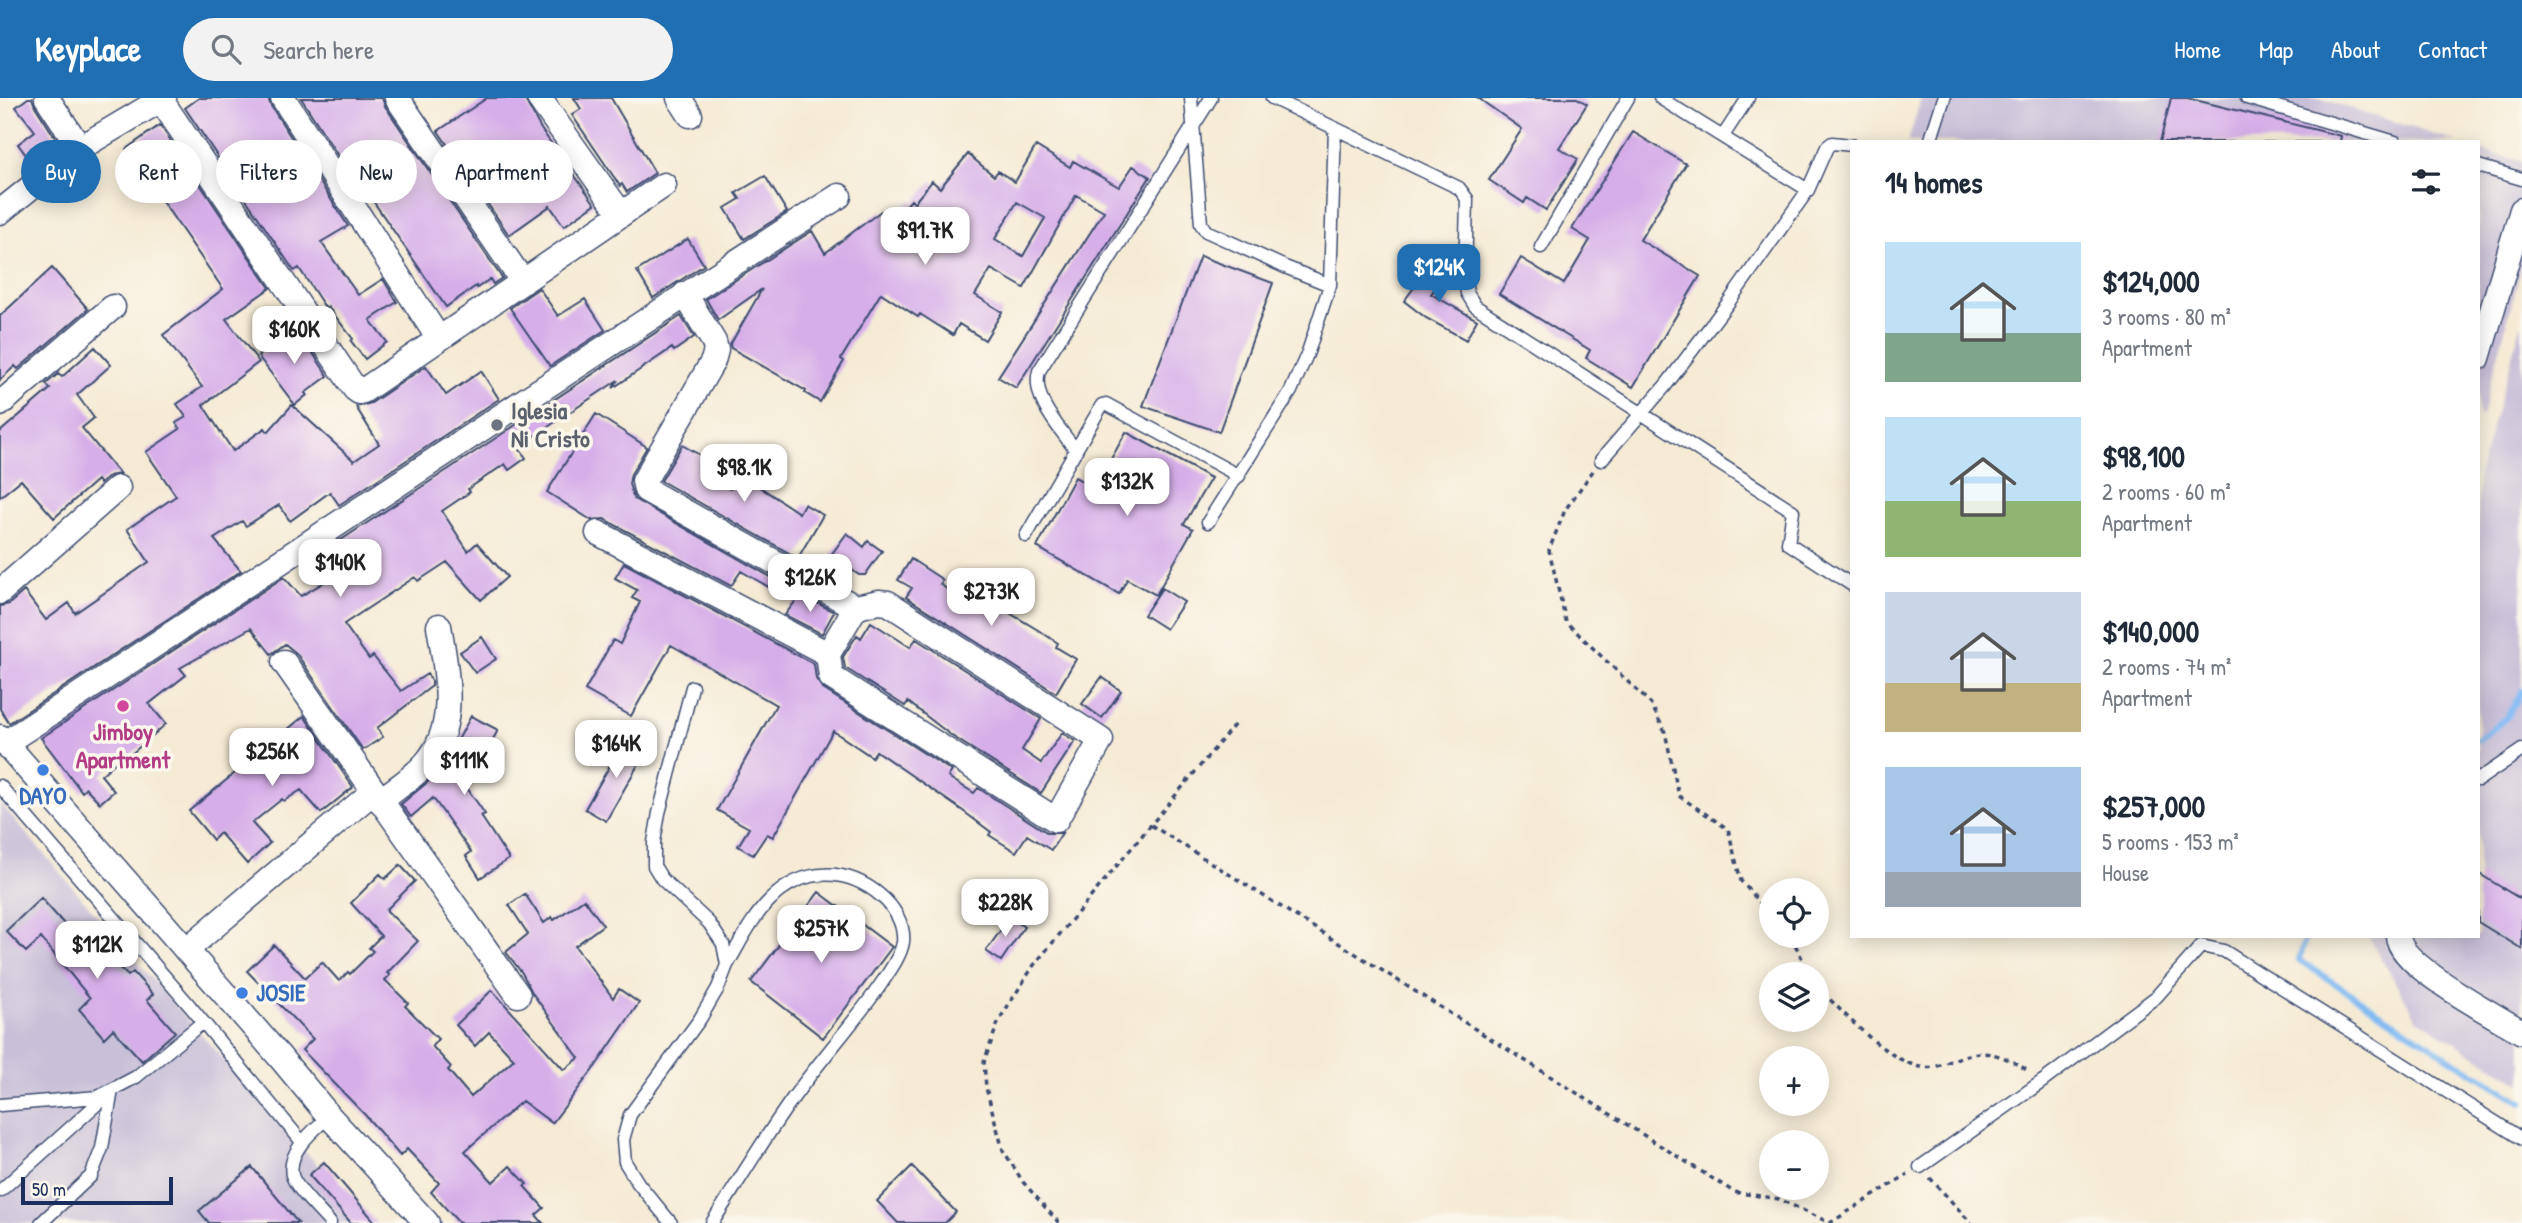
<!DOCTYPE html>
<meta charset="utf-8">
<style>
:root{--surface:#fff;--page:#f2f2f3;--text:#1f2937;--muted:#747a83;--accent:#1f6fb2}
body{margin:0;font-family:"Patrick Hand",sans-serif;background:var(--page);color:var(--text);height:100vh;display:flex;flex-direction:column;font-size:26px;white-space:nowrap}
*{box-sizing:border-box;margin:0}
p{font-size:23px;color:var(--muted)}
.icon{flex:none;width:38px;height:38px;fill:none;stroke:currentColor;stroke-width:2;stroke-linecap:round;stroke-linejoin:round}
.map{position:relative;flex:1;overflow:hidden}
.details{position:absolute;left:1850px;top:42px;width:630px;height:798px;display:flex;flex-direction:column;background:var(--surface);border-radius:0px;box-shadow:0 4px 18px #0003}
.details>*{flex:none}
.guide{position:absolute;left:21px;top:42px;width:665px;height:63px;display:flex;gap:14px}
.controls{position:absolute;left:1759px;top:780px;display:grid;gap:14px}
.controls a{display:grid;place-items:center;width:70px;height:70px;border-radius:50%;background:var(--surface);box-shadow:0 4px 18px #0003;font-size:35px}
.scale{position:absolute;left:21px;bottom:18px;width:152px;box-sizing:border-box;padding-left:7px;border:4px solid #1b2f5e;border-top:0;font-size:19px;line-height:24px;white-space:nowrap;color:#1b2f5e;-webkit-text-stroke:5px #fbf7ec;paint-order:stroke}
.price{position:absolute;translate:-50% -60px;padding:0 16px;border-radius:14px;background:#fff;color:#222;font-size:23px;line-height:46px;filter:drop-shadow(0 2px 4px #0008)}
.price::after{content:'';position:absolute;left:50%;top:42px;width:21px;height:16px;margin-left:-10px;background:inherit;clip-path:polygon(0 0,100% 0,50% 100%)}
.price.active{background:var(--accent);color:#fff}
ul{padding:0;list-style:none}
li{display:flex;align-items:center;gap:21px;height:175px;padding:0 35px}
li span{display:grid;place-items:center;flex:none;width:196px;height:140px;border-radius:0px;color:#555}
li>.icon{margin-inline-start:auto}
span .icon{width:84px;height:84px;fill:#fffc;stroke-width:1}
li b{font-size:30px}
h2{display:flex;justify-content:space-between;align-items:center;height:84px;padding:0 35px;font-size:30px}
.pill{padding:0 24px;border-radius:32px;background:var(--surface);box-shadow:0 4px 18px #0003;font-size:24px;line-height:63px}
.pill.active{background:var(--accent);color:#fff}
header{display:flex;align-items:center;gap:42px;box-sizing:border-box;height:98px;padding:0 35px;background:var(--accent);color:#fff}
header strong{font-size:33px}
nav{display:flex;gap:38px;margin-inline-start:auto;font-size:24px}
.search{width:490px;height:63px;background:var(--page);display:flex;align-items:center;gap:18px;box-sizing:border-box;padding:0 24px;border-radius:38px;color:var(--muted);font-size:26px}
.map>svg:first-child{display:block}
.industrial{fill:#c8bfd8}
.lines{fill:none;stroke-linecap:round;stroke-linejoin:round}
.stream{stroke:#82bbf3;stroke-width:6}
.building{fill:#d6aee9;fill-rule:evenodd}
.lane-casing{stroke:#3c4b70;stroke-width:15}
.street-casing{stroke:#3c4b70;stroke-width:27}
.path{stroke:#3c4b70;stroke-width:3.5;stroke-dasharray:5 5;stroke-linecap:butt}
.lane{stroke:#fff;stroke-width:12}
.street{stroke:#fff;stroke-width:24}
.worship-dot{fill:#6b7280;stroke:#fbf7ec;stroke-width:2.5}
.hotel-dot{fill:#d1479c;stroke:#fbf7ec;stroke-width:2.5}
.shop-dot{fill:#3f7fe0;stroke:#fbf7ec;stroke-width:2.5}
.labels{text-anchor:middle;stroke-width:7;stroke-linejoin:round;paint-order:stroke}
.worship-label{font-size:24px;font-weight:bold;fill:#5b616d;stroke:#fbf7ec;text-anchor:start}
.hotel-label{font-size:24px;font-weight:bold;fill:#b23c85;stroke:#fbf7ec}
.shop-label{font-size:24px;font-weight:bold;fill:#366cbe;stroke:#fbf7ec}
</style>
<header>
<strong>Keyplace</strong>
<div class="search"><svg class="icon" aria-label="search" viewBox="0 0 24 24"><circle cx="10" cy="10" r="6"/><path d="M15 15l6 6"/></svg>Search here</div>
<nav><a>Home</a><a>Map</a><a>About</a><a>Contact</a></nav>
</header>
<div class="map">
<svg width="2522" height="1125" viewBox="0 0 2522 1125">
<rect width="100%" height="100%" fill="#fbf7ec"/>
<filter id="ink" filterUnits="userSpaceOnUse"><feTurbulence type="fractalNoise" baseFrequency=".0143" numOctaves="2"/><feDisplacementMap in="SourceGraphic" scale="14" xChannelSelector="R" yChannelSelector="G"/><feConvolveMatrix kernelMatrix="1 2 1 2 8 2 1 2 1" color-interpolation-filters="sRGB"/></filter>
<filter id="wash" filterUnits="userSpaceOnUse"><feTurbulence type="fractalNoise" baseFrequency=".00686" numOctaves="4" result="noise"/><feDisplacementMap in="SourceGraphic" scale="28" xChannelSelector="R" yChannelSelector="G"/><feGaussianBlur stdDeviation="1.57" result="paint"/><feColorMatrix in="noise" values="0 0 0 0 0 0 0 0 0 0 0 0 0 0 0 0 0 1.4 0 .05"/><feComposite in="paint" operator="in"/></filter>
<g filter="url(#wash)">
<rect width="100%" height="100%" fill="#f5ebd5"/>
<path class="industrial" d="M1921,0H2319L2457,44H1908Z
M2478,51L2522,64V167L2482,318L2478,317Z
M2522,224V986L2417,921L2368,838H2478V378Z
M0,705L144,872L369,1125H0Z"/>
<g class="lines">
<path class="stream" d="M2478,642L2507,619L2522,593
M2306,838L2299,862L2454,963L2522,1004"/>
</g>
<g id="blocks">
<path class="building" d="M28,0H32L35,8L60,47L34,68L18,46L35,33L16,9Z
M199,0H268L271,8L348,128L321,144L358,197L383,181L397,204L370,222L387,244L365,261L351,243L353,241L328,209L326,211L299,170L294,173L185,10Z
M301,0H382L385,8L502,180L493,186L490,181L477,190L476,188L446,209L362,87L358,89Z
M487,0H524L541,31L595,106L564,128L550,108L509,137L438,33Z
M574,0H611L655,75L627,94L622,86L620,88L572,17L581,11Z
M1478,0H1577L1587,6L1559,50L1578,61L1546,112L1527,100L1524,105L1489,82L1522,31Z
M2171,0H2187L2341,38L2340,44H2160Z
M160,27L270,190L226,221L259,264L203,307L233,353L265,330L268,334L292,307L354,363L379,346L356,309L371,305L426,268L446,297L481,273L499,301L339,407L330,394L290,423L279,407L246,428L242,423L214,441L241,473L9,625L0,611V508L9,506L24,493L46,522L69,505L75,515L149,464L127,431L176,398L146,354L180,331L176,325L186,319L177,306L202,289L163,237L223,191L126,51Z
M1633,34L1686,66L1640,142L1700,178L1633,289L1586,260L1590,252L1499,196L1521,160L1564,186L1590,142L1572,131Z
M1036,48L1070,69L1073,63L1119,89L1133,68L1150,79L1016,290L998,279L1104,113L1076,97L1024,190L991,171L975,197L1002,214L985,242L959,226L953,237L920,216L918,219L881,195L841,261L844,263L820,304L805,295L806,293L731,250L730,247L762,191L718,222L706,201L812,133L825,155L881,113L891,125L911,102L914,105L932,83L940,90L968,56L994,78L998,73L1015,84ZM1017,104L1045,120L1023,158L995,141Z
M765,78L787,114L744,141L725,110L740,101L736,95Z
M688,141L704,167L653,200L637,173Z
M1200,158L1273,185L1219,334L1143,308Z
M1434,163L1448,174L1431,196L1477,222L1466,242L1426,220L1404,203Z
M52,170L88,211L18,271L15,268L0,282V218Z
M539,190L558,218L585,201L605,232L550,268L510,210Z
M681,218L694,239L674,253L672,250L613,290L618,282L518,349L526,360L509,372L505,366L468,391L470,394L442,413L468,453L477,445L507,479L481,502L447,464L418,483L415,479L344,526L369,561L373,558L401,593L427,576L432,583V588L377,630L383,639L363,652L296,555L285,546L271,556L251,530L180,570L186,577L149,606L166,626L129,658L126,655L101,677L114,693L100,705L86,690L82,694L41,640L284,479L301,498L346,471L332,448Z
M297,231L328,278L305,295L307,297L295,307L258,258Z
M95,249L111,267L77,297L94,320L82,330L120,376L109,378L100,386L97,382L54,420L21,382L0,399V334L50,291L46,286L58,276L62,279Z
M596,316L647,349L631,376L629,386L634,401L783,486L779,495L741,473L731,488L604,421L591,422L547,394Z
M1126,334L1211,380L1184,426L1193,431L1156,497L1127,481L1119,496L1037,449L1075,379L1095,390Z
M682,347L707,361L699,373L730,391L740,376L799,415L804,406L823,417L798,460L661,383Z
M847,435L864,449L868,443L882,453L865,477H859L831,457Z
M911,461L943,482L940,486L970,508L978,496L1038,532L1058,545L1056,549L1076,561L1056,595L906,499L912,490L898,482Z
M624,465L814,566L816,581L823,591L952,673L948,679L974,695L978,690L1048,735H1062L1051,752L1027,737L1016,754L989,737L991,734L963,713L876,653L872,659L833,633L773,739L767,736L753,757L738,748L749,730L717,712L776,607L671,547L631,618L585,592L613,542L620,546L640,504L632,500L637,492L615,480Z
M1162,490L1184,504L1166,531L1144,517Z
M801,496L834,514L822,536L785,517Z
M871,524L910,549L916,541L1041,621L1022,652L1041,665L1062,635L1075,643L1041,695L952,638L908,604L905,608L845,570L843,559L857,537L861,540Z
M482,539L496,561L475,575L460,554Z
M1102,579L1121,593L1102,620L1082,606Z
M304,618L353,689L321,715L301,692L284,703L282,701L252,725L270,745L247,766L220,735L213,742L189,713Z
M471,618L498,632L467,690L485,716L481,718L509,761L480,780L466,758L471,754L433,700L411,719L401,706L429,683L447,662Z
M625,641L646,653L606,723L585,711Z
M400,767L415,783L386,812L418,843L387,875L390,877L385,882L408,905L405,908L438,941L432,948L451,969L448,972L471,999L514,961L489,934L475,948L456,927L492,892L564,972L579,960L533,896L522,875L506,854L528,836L509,807L525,796L544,825L552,819L554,822L584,801L603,827L575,848L613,900L619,891L639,905L595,969L552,1025L522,1003L465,1053L493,1084L510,1068L527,1086L524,1088L544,1110L536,1117L543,1125H459L431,1094L439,1085L407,1051L400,1058L366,1018L302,952L313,941L247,873L274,847L305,880L322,864L339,883L348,874L350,876L373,853L369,850L381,838L351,805L380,776L385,781Z
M2478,775L2522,802V851L2478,824Z
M819,794L892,849L823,940L751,884Z
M41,800L72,835L78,829L128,878L133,874L153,896L147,902L175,934L142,963L113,931L104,940L79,911L90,900L41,840L26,854L6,833Z
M1010,819L1024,829L1001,863L986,853Z
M324,1064L376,1125H351L309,1077Z
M912,1068L956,1114L945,1125H898L877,1103Z
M252,1069L298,1125H209L199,1113Z"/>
</g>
</g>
<g filter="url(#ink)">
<use href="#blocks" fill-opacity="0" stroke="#3c4b70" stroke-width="2"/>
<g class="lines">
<defs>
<path id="lane" d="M1191,0L1201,126L1206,133L1285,169L1330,187
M1272,0L1459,90L1467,101L1465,183L1467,195L1475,208L1793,413L1788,445L1852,487
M1660,0L1808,92
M2247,0L2395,44
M1723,38L1748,0
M1930,44L1944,0
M2478,68L2522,81
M1541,149L1628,0
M1076,353C1061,331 1031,301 1039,273L1211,0
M1601,362L1666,287L1728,205L1808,92L1827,49L1832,45L1852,47
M1208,424L1291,293L1308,254L1330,187L1335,30
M1026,438L1102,307L1106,306L1239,378
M2478,682L2522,652
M0,688L190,908L302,1044
M0,1007L98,999L136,979L203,924
M329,1018C314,1032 287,1053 292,1077C295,1090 321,1114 330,1125
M1920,1069L2043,983L2156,899L2201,848L2224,853L2522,1041
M0,1093L107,997
M41,1125L91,1078L102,1050L112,992
M671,1125L638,1085L625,1064L623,1042L630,1017L700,921L718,890L727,867L723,846L709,825L662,781L654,768V744L659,715L692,589
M712,1125C739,1083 764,1040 793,1000C821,961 854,925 881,886C889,874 901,858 903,844C905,826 893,808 881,798C847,769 803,769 771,801C752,819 740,845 727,867"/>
<path id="street" d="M47,0L80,50
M283,0L439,241
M397,0L523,184
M539,0L621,116
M679,0L690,17
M161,2L355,291L359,294L363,293L664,87
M0,114L80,50L164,0
M685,196L714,244L716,252L713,263L644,383L646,392L857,510
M2478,260L2522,112
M0,306L113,209
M598,435L828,556
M0,494L118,390
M879,504L888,505L1101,642L1056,722L831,579L828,556L854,512L861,508Z
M0,639L279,958L329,1018L427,1125
M5,645C284,464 559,276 839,98
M374,693L518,897
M380,703C396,690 418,677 430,660C458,623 446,570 439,528
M2398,838C2399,868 2496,918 2522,934
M186,852L374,693L284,564"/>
</defs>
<use href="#lane" class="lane-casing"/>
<use href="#street" class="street-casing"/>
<path class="path" d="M1593,373L1565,412L1549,452L1566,524L1651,606L1665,634L1679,698L1728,731L1741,783L1771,817
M1151,727L1734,1094L1779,1101L1830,1125L1908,1076
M1791,838L1810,877
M1816,888C1845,915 1875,952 1913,967C1937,977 1957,955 1980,955C2000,955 2014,964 2030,974
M1930,1080L1971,1125
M1059,1125L1023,1084L1003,1052L986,990L984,964L999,922L1034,867L1235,626"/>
<use href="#lane" class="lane"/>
<use href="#street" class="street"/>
</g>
</g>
<circle class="worship-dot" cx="497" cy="327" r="7"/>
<circle class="hotel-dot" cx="123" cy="608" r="7"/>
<g class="shop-dot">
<circle cx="43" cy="672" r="7"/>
<circle cx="242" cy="895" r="7"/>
</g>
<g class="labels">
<g class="worship-label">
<text x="511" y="321">Iglesia<tspan x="511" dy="28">Ni Cristo</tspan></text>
</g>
<g class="hotel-label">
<text x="123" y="642">Jimboy<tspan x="123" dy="28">Apartment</tspan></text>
</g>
<g class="shop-label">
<text x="43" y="706">DAYO</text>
<text x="256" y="903" text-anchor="start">JOSIE</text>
</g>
</g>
</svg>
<div class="controls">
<a><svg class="icon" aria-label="locate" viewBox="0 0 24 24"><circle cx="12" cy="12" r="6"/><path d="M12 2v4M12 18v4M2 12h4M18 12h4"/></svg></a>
<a><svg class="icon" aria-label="layers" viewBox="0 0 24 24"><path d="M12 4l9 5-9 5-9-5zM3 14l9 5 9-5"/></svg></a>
<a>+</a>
<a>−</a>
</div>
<div class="scale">50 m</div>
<b class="price" style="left:925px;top:169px">$91.7K</b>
<b class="price active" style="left:1439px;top:206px">$124K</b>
<b class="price" style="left:294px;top:268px">$160K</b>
<b class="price" style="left:744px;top:406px">$98.1K</b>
<b class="price" style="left:1127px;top:420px">$132K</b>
<b class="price" style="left:340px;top:501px">$140K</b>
<b class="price" style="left:810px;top:516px">$126K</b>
<b class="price" style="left:991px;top:530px">$273K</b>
<b class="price" style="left:616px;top:682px">$164K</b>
<b class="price" style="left:272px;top:690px">$256K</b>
<b class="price" style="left:464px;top:699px">$111K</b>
<b class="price" style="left:1005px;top:841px">$228K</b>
<b class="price" style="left:821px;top:867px">$257K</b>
<b class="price" style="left:97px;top:883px">$112K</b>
<div class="guide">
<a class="pill active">Buy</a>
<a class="pill">Rent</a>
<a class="pill">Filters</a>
<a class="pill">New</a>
<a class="pill">Apartment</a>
</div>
<section class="details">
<h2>14 homes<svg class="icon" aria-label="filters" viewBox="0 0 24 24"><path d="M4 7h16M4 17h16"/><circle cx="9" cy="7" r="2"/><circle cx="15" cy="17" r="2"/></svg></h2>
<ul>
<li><span style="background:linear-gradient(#bfe0f5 65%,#7fa58c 0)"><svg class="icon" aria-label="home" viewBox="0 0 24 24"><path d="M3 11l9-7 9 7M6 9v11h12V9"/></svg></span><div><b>$124,000</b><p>3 rooms · 80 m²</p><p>Apartment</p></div></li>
<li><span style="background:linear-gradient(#bfe0f5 60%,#8fb573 0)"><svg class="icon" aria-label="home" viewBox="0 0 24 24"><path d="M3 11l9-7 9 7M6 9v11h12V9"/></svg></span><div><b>$98,100</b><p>2 rooms · 60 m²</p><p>Apartment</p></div></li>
<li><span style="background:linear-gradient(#c9d6e8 65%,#c2b280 0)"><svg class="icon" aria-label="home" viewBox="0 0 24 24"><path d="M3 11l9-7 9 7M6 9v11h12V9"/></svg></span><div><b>$140,000</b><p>2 rooms · 74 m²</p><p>Apartment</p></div></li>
<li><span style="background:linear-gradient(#a9c7e8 75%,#9aa5b1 0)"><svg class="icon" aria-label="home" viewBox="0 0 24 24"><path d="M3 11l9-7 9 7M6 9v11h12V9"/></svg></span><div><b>$257,000</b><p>5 rooms · 153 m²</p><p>House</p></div></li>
</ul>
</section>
</div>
